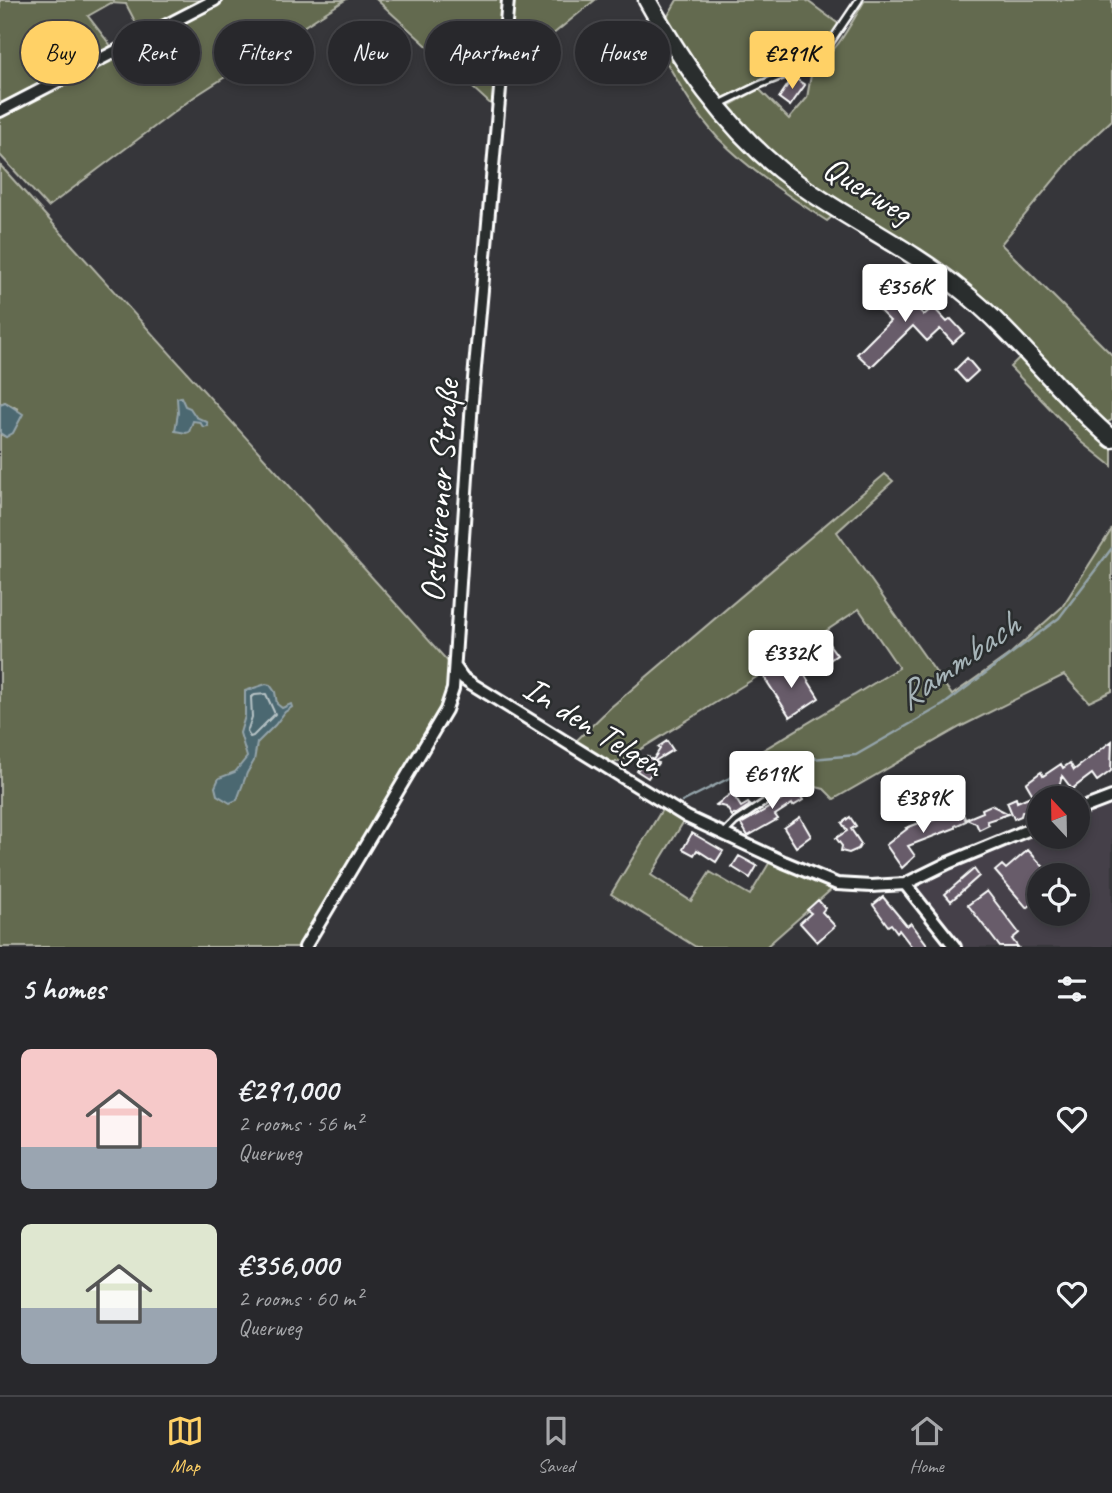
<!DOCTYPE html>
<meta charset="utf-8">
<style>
:root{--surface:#28282c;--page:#303034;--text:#f1f3f6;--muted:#a5a6a9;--line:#444448;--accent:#ffd166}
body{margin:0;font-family:Caveat,sans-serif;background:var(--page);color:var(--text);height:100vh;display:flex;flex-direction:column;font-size:26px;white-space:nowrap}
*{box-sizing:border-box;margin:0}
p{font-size:23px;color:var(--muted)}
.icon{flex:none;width:38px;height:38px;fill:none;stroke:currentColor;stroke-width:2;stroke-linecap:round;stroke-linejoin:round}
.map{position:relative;height:947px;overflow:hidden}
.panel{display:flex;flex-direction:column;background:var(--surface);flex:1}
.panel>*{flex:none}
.hud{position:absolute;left:21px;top:21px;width:700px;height:63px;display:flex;gap:14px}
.needle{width:46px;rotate:338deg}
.buttons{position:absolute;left:1027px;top:786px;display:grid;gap:14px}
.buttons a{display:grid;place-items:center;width:63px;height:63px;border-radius:50%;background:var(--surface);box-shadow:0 4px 10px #0003,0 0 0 2px var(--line);font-size:35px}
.price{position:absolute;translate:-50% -60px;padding:0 16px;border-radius:7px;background:#fff;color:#222;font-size:23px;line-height:46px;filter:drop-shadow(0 2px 4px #0008)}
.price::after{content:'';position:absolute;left:50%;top:42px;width:21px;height:16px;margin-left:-10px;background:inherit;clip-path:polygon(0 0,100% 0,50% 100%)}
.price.active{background:var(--accent);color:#111}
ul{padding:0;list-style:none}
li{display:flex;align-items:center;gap:21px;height:175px;padding:0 21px}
li span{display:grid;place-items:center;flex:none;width:196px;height:140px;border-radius:10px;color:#555}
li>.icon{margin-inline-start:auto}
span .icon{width:84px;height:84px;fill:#fffc;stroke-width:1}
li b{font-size:30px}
h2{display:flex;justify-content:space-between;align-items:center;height:84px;padding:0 21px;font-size:30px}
.pill{padding:0 24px;border-radius:32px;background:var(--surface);box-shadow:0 4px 10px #0003,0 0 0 2px var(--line);font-size:24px;line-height:63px}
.pill.active{background:var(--accent);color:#111}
.dock{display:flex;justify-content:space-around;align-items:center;height:98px;border-top:2px solid var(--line);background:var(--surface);font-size:19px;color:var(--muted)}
.dock a{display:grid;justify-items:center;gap:4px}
.dock .active{color:var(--accent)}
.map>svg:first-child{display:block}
.built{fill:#454149;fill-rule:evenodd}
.green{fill:#646a4f;stroke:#b2b4a7;stroke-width:2}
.water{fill:#4c6871;stroke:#94a4aa;stroke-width:2}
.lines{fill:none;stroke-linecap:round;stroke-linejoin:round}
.shore{stroke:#b7c3c6;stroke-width:2}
.stream{stroke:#94a4aa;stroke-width:2.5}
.building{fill:#685c6b;stroke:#fff;stroke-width:2}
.lane-casing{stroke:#fff;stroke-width:10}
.street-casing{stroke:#fff;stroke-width:16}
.secondary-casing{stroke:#fff;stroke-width:21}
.lane{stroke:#2a2d2e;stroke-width:5}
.street{stroke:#2a2d2e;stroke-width:10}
.secondary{stroke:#2a2d2e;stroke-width:16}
.labels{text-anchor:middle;stroke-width:5;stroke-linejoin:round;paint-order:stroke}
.street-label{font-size:35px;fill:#fff;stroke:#2a2d2e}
.water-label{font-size:37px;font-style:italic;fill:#a6b4b8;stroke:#2a2d2e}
</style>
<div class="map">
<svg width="1112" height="947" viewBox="0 0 1112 947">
<rect width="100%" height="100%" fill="#36363a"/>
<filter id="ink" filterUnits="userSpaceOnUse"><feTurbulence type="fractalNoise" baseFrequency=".0143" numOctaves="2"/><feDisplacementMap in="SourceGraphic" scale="14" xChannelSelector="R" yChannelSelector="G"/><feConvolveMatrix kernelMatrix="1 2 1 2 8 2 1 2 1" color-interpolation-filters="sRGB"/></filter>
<g filter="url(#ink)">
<path class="built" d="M1112,798V947H958L905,884L1039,825L1040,836H1078V811ZM1040,875H1078V914H1040Z"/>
<path class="green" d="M0,0H205L140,31L126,4L111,3L88,16L111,46L0,104Z
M220,0H345L194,97L48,207L0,155V116L86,69Z
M377,0H506L497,110Z
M510,0H595L503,75Z
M677,0H806L840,25L817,56L808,63L720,99L695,67L666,19Z
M865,0H1112V120L1076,153L1001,244L1112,355V420L1104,424L1018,334L791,168L757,139L727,107L759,89L789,119L807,98L812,69C837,53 850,25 865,0Z
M668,47L715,117L757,159L834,215L827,221C788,196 751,171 718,138C695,113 677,80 660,51Z
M0,165L452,666L447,694L373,831L303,947H0V434L6,437L18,409L5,402L0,404Z
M1022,355L1112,447V466L1082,442L1010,367Z
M885,474L893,481L837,532L952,695L1011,653L1062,607L1112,529V691L1089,702L1064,675L960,727L834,799L824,789L735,767L899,668L859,609L760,675L620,762H610L575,742L611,707Z
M663,808L684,821L651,875L691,901L710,872L750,895L771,860L833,888L766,947H696L611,894Z"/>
<path class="water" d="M181,397L185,406L190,408L196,417L207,422L208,426L203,427L200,422L193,421L189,432L186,433L175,431L178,413L177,398Z
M5,402L23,414L13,433L6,437L0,433V404Z
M266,684L270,685L275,692L277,704L282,708L291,704L292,707L285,712L275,725L257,743L254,761L247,773L237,800L230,803L217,795L215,787L219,778L235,772L247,757L240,733L245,716V691Z"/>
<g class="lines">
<path class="shore" d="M266,694L275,714L253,736L250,737L247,732L252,717L251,697L255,695Z"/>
<path class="stream" d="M682,802L757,764L856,755L943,705L1059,618L1112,548"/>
</g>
<path class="building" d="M793,77L805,85L790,106L779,98Z
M908,275L916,283L904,295L924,315L933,307L947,322L951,319L964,333L953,343L940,329L927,341L913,326L871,367L857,354L890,321L877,308L898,288L896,287Z
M967,358L978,371L966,382L955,370Z
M826,640L837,655L821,666L819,663L809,670L801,658Z
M784,663L795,679L804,674L819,698L790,717L764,677Z
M667,741L673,750L655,761L658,763L648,778L637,771L647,756L653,760L660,749L658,747Z
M1112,741L1111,771L1097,781L1092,774L1072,789L1062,776L1056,798H1040V806L1022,812L1021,816L1014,819L1007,802L1016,798L1017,802L1033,795L1026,783L1041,772L1043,776L1061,764L1063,768L1070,763L1074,770Z
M792,784L803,800L793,806L792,804L775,815L778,819L748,836L741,824L782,800L781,791Z
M732,793L741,807L748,803L750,805L735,815L734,814L732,816L726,807L716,805Z
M991,805L1009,814L987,821L989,825L979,830L976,823L966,819L983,812L982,809Z
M957,807L961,809L966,821L955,826V828L908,846L915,856L902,868L886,845L907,829L906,828L930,819L931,821L950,814L949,811Z
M800,817L811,836L796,847L784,828Z
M850,817L856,826L851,829L861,844L858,849L849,853L841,851L842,846L836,838L847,831L842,823Z
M692,833L723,851L716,862L697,850L694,855L683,849Z
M1028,850L1051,875H1040V898L1027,908L995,871L1002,865L1006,869Z
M739,856L757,866L750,878L732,867Z
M974,869L979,876L951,901L945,894Z
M987,891L1019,933L1012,939L1018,947H1000L968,905Z
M883,897L907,926L911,923L929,947H912L899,930L897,932L891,924L888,926L873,905Z
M818,900L825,908L822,912L835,926L817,942L800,923L811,913L807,910Z"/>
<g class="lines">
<defs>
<path id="lane" d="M718,105L759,85L805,67L815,61L824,52L859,0
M724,833L735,822L777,794"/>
<path id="street" d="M0,111L215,0
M456,668L463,678L472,684L687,817L784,862L837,884L871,886L905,884L948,863L1040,825
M1078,810L1112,797
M905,884L955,947
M305,947L446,710L453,689L472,401L508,0"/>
<path id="secondary" d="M647,0C683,64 723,123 780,170C837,215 905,244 961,290C1017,334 1058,393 1112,439"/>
</defs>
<use href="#lane" class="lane-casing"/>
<use href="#street" class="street-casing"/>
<use href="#secondary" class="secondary-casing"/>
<use href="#lane" class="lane"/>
<use href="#street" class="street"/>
<use href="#secondary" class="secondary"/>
</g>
</g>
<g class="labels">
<g class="street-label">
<text transform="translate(868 189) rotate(32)" y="12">Querweg</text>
<text transform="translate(439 491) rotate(-86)" y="12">Ostbürener Straße</text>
<text transform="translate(594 726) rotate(32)" y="12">In den Telgen</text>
</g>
<g class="water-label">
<text transform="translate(957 660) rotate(-35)" y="13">Rammbach</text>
</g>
</g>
</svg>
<div class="buttons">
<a><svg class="needle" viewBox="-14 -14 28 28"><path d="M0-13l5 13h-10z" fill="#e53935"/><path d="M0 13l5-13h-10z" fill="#a5a6a9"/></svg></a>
<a><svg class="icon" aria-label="locate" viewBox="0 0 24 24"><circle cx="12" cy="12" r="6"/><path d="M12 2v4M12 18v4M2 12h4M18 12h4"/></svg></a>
</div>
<b class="price active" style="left:792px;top:91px">€291K</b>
<b class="price" style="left:905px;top:324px">€356K</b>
<b class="price" style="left:791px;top:690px">€332K</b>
<b class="price" style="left:772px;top:811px">€619K</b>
<b class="price" style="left:923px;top:835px">€389K</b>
<div class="hud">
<a class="pill active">Buy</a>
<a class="pill">Rent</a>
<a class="pill">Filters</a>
<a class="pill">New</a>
<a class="pill">Apartment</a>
<a class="pill">House</a>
</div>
</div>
<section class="panel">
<h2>5 homes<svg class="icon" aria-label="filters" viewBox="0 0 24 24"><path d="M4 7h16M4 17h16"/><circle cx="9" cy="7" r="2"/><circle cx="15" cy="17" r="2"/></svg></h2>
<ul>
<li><span style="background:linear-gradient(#f6c9c9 70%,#9aa5b1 0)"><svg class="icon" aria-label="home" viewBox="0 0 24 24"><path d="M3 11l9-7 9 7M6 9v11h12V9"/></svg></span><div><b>€291,000</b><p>2 rooms · 56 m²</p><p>Querweg</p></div><svg class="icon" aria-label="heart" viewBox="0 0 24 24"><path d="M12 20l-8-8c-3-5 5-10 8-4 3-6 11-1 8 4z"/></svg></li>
<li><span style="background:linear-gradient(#dfe7d0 60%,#9aa5b1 0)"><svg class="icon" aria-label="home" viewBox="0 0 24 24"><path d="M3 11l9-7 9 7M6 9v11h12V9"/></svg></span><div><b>€356,000</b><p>2 rooms · 60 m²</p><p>Querweg</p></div><svg class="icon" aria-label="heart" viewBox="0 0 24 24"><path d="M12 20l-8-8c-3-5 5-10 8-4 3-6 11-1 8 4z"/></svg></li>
</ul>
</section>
<nav class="dock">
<a class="active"><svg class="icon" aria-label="map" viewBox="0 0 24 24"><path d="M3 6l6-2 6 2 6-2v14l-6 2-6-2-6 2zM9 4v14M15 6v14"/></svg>Map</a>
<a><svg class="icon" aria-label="saved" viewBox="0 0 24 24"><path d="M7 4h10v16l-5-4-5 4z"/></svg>Saved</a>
<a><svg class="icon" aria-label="home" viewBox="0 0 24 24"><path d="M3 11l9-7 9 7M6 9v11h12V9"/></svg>Home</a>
</nav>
